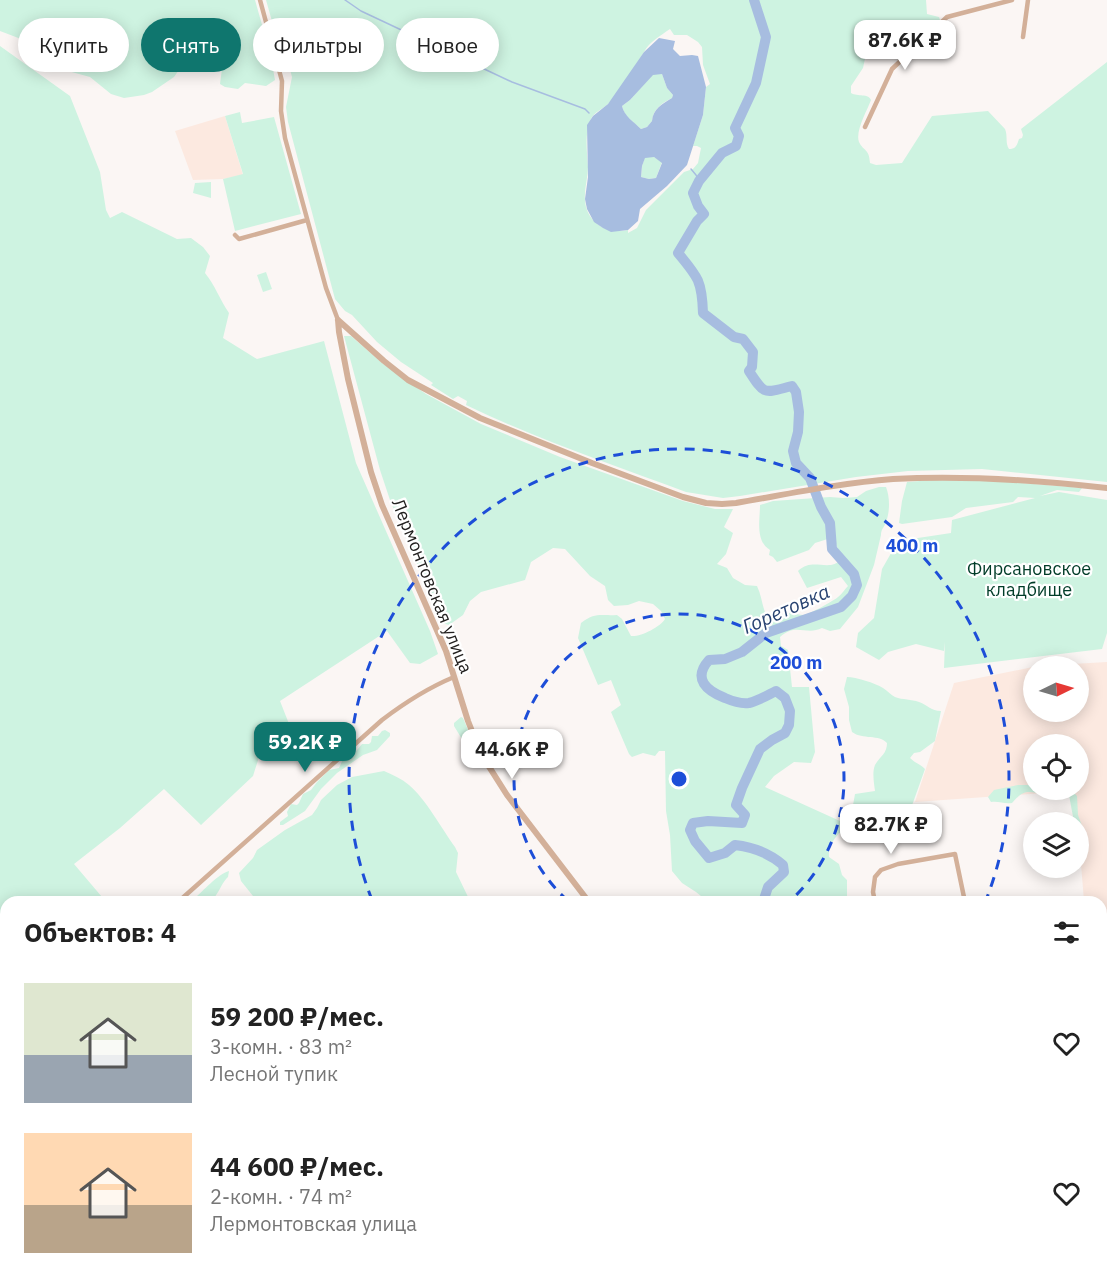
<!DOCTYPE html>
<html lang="ru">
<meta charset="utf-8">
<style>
:root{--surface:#fff;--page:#f2f2f2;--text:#222;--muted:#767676;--accent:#0f766e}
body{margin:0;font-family:"IBM Plex Sans",sans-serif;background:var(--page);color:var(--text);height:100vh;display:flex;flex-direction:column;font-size:22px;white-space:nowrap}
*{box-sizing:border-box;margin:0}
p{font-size:20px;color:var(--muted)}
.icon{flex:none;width:33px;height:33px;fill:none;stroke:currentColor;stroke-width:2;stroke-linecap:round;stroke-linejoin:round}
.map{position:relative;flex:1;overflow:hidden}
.sheet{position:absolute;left:0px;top:896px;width:1107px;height:386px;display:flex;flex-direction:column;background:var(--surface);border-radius:18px 18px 0 0;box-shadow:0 3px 15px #0003}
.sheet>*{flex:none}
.top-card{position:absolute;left:18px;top:18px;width:600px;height:54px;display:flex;gap:12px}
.needle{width:39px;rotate:85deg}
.controls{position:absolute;left:1023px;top:656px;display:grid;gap:12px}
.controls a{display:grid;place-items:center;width:66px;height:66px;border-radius:50%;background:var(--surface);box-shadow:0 3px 15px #0003;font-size:30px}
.price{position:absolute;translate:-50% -51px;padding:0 14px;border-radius:12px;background:#fff;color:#222;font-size:20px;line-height:39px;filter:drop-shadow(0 2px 3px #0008)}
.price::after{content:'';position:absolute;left:50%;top:36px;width:18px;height:14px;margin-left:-9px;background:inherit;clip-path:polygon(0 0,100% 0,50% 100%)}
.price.selected{background:var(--accent);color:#fff}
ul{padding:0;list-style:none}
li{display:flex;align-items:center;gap:18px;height:150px;padding:0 24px}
li span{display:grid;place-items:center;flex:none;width:168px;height:120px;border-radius:0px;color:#555}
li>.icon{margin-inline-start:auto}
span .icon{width:72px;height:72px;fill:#fffc;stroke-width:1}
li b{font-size:26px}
h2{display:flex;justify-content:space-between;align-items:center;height:72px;padding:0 24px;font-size:26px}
.pill{padding:0 21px;border-radius:27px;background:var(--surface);box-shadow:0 3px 15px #0003;font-size:21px;line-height:54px}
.pill.selected{background:var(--accent);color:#fff}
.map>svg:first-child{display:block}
.industrial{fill:#fce9e0;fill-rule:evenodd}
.green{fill:#cef3e1;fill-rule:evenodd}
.water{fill:#a7bde0;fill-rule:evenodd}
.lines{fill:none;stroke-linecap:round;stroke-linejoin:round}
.stream{stroke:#a7bde0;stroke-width:1.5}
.river{stroke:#a7bde0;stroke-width:10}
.minor{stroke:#d3b099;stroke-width:4.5}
.tertiary{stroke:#d3b099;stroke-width:6}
.ring{fill:none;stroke:#1d4ed8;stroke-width:3;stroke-dasharray:10 8}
.labels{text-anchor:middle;stroke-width:4.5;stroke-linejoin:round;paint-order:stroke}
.park-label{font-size:18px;fill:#003c28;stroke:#fff}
.street-label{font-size:18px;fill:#232120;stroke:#fff}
.water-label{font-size:20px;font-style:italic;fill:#284371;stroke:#fff}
.centre{fill:#1d4ed8;stroke:#fff;stroke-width:3}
.ring-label{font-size:18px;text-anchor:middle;font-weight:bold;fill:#1d4ed8;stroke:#fff;stroke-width:4.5;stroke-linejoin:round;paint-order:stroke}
</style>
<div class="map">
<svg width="1107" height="1280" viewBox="0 0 1107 1280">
<rect width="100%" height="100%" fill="#fbf6f4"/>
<path class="industrial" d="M225,116L243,175L223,179L193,180L175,131Z
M1107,662V947L1101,948V902L1084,901L1079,840L1078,822H1077L1074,791L915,802L954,683L1033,667L1034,711H1078V666H1038ZM1034,744H1078V789H1034Z
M1107,1199V1280H1096V1275H1101V1207Z"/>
<path class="green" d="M0,0H255L270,53L275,80L266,86L245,83L238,89L225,87L220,84L224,53L207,49L198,57L197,64L181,67L174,77L152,92L144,95L124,98L111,94L90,77L57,68L21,39L0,31Z
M266,0H926L927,14L939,17L940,20C937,24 934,27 930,28L926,22L880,25L879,26L873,53L866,54L863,68L851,86V93C858,97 868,93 871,100C867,111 855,131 859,142C864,152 869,148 870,163L876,165L902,163L932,116L988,111L1005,129C1008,136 1005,143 1009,149C1016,149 1017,145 1019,139L1022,138L1023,135L1021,129L1107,62V482L982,469L908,471L856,477L740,496L723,498L686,492C613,465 537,439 466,405L467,401L458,396L453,399L431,385L433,383L401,362L377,342L352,315L345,311L335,299L288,122L286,107L292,77L287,58L277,39ZM670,29L674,35H687L698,42L702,47L703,65L710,84L706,87L703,115L693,146H697L701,148L698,163L693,169L684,172L646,210L637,228L628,233V230C607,235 586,222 585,200C584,189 588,178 588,167C587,151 584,132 592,117C596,111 605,108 610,102C622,87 633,69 644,52C649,42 660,36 670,29Z
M0,46L70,96L100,172L106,210L110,218L122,212L177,239L191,238L203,247L210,256L205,273C215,285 220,300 229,313L223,338L257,359L324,341L356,463L430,631L438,654L420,664L410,663L387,631L280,701L291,729L288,739L278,741L260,754L253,776L201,825L164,789L120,828L74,864L102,897L97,901L6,902V1257L0,1258Z
M653,74H662L667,88L673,95L672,98C662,103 653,109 652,121L647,127L641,129C634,122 624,117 622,106L630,100Z
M240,112L242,123L274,117L301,214L235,231L223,179L243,174L225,116Z
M645,157H654L662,162L656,178L649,179L641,177L642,166Z
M211,182V198L193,193L195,183Z
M266,272L272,289L263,292L257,275Z
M344,336H351L382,363L426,394L481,424L560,457L683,501L715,509H733L724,527L733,533L726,554L717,564L727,568L733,578L745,585L757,586C762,596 762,607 767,617C780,621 779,613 790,613C794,613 799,615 804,615C808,615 835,600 838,597C842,594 845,589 848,586L841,577L807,588L798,571C809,561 818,566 831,565C836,564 840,561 844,558L837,547L834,537L815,543L809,550L777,562L773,557L769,555L770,550C755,541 760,520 760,505L773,501L830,497L843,498L857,497L866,491L879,487H886C890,497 890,512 886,522C884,528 881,529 881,535L874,565L858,607L840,629L830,631L822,628C806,636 796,622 780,637L781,646L788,650L792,687H809L815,752L811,763L794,762L774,776L765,787L851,826V829L846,832L839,833C833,841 828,846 829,857L839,864L842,875L847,880V901H707L696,892L682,883L672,871L670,835L666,811L665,751H659L655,756L643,753L632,757L629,754L611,712L621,705L611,680L598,685L578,638L581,623C596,612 599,616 617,615L622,619L631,636C641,637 660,627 665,619L661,611L653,604L639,601L628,605L614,606L608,600L605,586L590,576L565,549L553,548L531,562L525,580L481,592L470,601L463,615L449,625L442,623L390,500L380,470Z
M932,480H988L1082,488L1079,492L1057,490L1040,496L1059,492L1107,500V633L1102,649L944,668L945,642L944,651L916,644L888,652L879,660L856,647L858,633L874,618L882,569L898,541L951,533L952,520L1035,498L1018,497L1013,502L966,508L952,517L902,524L899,523L902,501L907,482Z
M847,677C856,677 875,683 883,688C888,691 891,695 895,697C903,700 911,699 919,702C928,705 931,711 941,711L935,741L920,752L914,753L910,758C915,763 920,764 925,769L910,811L881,812L870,819H859L853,805L855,794L875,791C874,783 872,772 875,765C880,756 887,754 887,743C879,734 863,740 852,732L849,720V707L844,689Z
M461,717L463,718L475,746V749L473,751H470L468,749L454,726V723Z
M385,730L390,733V736L377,750L363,755L337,773L321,789L305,811L283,825H280V822L288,816L287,812L291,804L297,805L299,803L303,794L311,790L317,782L329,770L339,768L343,759L352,756L362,744H369L371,742L372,736H378L382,731Z
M384,771C393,775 402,779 409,785C425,798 442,829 455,847L458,853L456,872L470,901H257L241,881L239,873L253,858L257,850L285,830L312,815L317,808L321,800L337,785L352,777Z
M1018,785H1033L1034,789H1070L1077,796L1078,815L1085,834L1084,853L1079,854L1078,822H1074L1069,795C1060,789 1054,789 1046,795C1028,791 1024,789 1012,803C1004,804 999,801 991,802L988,797L994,790Z
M229,871L228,877C221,883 217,899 209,902C205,903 198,901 193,901L194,899C203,891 218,874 229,871Z"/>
<path class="water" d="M659,38L675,41L673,49L680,56L692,55L698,56L706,87L703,115L687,165L667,186L640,209L638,221L628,230L611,232L603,228L594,222L587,209L585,199L588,177L587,125L593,116L608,104L644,52ZM662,74L667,88L673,95L672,98C662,104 653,109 652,121L647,127L641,129C634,122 624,116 622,106L630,100L653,75ZM654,157L662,163L656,178L649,179L641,177L642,166L645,158Z"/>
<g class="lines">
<path class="stream" d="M345,0L361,11L512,82L585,109L589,113
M691,169L696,175L699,181"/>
<path class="river" d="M754,0L766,37L756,83L735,128L739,136L736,146L722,153L699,181L693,193L698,206L704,214L697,221L678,253C698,277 702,281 703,313L734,337L743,339L753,352L752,367L749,371C765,396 764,393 792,386L796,392L799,412L798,432L793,451L796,463L810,478L821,507L830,523L832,549L854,574L857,585L852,596L841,607L766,633L742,652L725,659L709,660C692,679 707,691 725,698C732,701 742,704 749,703C758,701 768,695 776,691L785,698L790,711L789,725L785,733L772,740L760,749L742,788L736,805L745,815L742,823L708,821L693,823L690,830L695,841L709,858L725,853L735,845C753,847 769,853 783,865L784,872L768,887L763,902
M891,1275L892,1280"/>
<path class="minor" d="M260,0L282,81L281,111L285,138L326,288L338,320
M1023,37L1028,0
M865,127L892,69L947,17L1012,0
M235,235L239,239L307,220
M178,902L382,720C403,704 430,687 454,677
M875,902L873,892L875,877L881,870L898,864L955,854L965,902
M551,1280L554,1275
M1000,1280V1275"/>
<path class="tertiary" d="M338,320L384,361L408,380L480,418L592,463L683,497L706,503L722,504L736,503C788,494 840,483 893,479C965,475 1036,480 1107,488
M338,320L339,332L348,379L371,472L382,505L446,651L468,721L481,754L507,795L589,902
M774,1275L777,1280"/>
</g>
<g class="ring">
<path d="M568 901A165 165 0 1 1 790 901"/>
<path d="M372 900A330 330 0 1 1 986 900"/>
</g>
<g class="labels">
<g class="park-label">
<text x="1029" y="575">Фирсановское<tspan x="1029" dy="21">кладбище</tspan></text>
</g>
<g class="street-label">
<text transform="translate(432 586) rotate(68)" y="6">Лермонтовская улица</text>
</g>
<g class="water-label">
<text transform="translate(786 609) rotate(-24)" y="7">Горетовка</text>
</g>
</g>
<circle cx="679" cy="779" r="9" class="centre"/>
<g class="ring-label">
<text x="912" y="552">400 m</text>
<text x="796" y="669">200 m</text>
</g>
</svg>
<div class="controls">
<a><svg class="needle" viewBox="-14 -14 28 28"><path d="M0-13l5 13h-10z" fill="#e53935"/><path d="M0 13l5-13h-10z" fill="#767676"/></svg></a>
<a><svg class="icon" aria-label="locate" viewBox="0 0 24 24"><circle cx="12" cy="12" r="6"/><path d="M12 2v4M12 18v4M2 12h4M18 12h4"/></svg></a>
<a><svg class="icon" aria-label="layers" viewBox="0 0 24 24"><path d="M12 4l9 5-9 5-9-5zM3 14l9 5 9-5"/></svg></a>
</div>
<b class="price" style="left:905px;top:71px">87.6K ₽</b>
<b class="price selected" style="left:305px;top:773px">59.2K ₽</b>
<b class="price" style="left:512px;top:780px">44.6K ₽</b>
<b class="price" style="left:891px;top:855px">82.7K ₽</b>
<div class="top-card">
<a class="pill">Купить</a>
<a class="pill selected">Снять</a>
<a class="pill">Фильтры</a>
<a class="pill">Новое</a>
</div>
<section class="sheet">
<h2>Объектов: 4<svg class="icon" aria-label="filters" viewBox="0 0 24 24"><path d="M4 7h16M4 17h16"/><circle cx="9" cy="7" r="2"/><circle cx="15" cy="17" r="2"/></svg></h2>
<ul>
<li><span style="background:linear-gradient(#dfe7d0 60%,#9aa5b1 0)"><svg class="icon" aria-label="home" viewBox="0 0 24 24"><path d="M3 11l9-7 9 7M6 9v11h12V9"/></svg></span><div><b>59 200 ₽/мес.</b><p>3-комн. · 83 m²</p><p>Лесной тупик</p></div><svg class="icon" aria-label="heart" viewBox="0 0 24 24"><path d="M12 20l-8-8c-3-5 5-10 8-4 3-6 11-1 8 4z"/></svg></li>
<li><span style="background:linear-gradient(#ffd9b3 60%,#b9a48a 0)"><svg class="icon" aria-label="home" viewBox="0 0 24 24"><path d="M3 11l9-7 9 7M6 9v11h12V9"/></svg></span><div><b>44 600 ₽/мес.</b><p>2-комн. · 74 m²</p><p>Лермонтовская улица</p></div><svg class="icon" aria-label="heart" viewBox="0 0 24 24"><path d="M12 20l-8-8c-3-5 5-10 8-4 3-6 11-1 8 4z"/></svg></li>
</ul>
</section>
</div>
